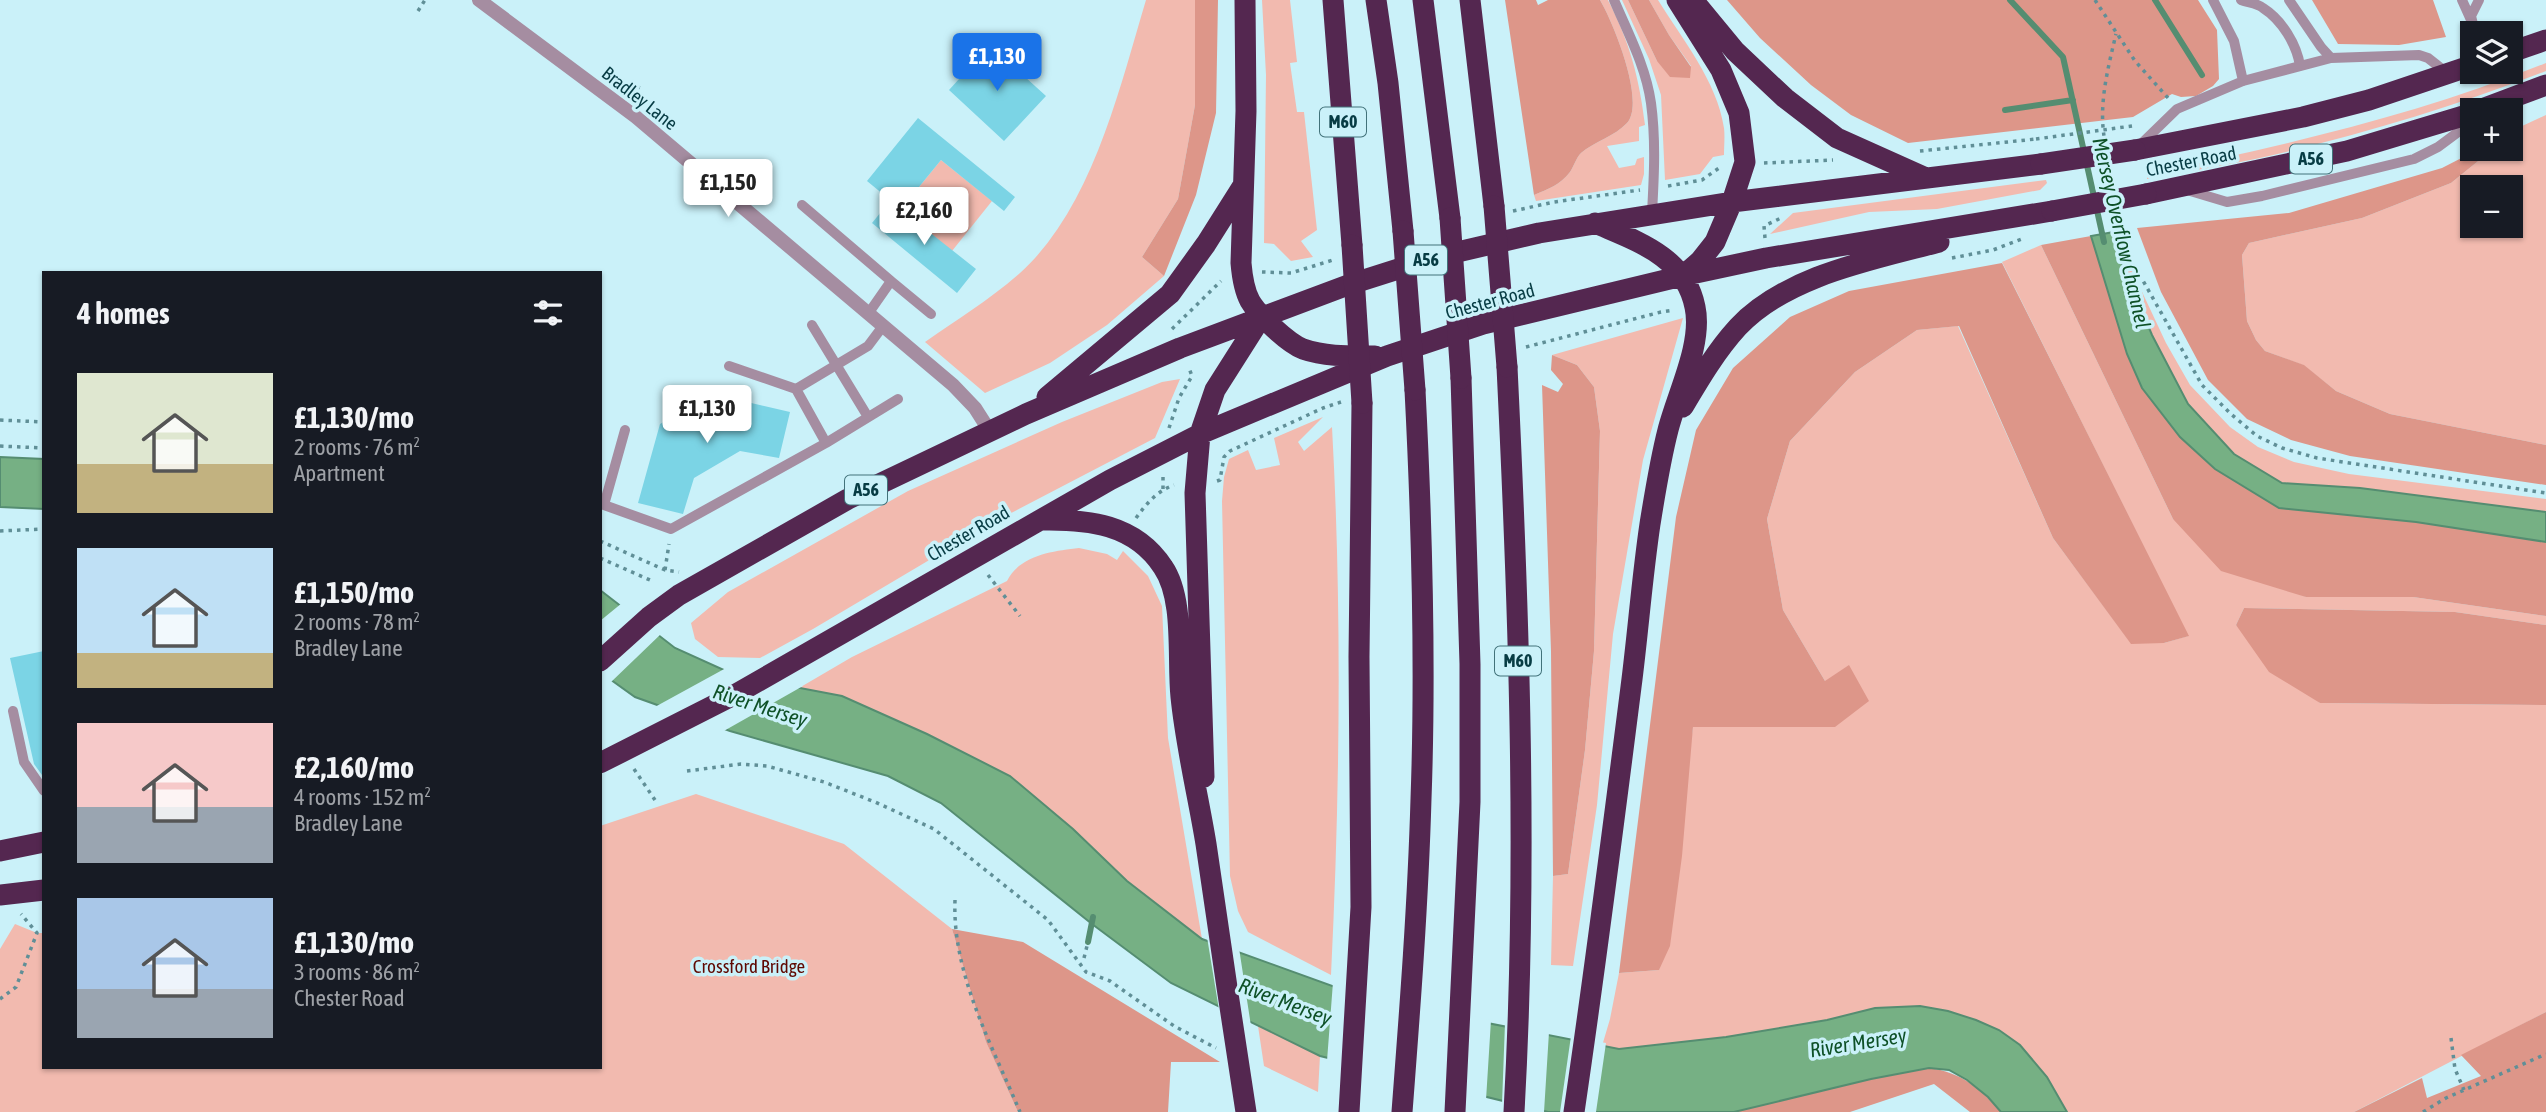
<!DOCTYPE html>
<meta charset="utf-8">
<style>
:root{--surface:#171b24;--page:#20242c;--text:#f1f3f6;--muted:#9ea1a6;--accent:#1a73e8}
body{margin:0;font-family:"Asap Condensed",sans-serif;background:var(--page);color:var(--text);height:100vh;display:flex;flex-direction:column;font-size:26px;white-space:nowrap}
*{box-sizing:border-box;margin:0}
p{font-size:23px;color:var(--muted)}
.icon{flex:none;width:38px;height:38px;fill:none;stroke:currentColor;stroke-width:2;stroke-linecap:round;stroke-linejoin:round}
.map{position:relative;flex:1;overflow:hidden}
.sheet{position:absolute;left:42px;top:271px;width:560px;height:798px;display:flex;flex-direction:column;background:var(--surface);border-radius:0px;box-shadow:0 2px 5px #0004}
.sheet>*{flex:none}
.tools{position:absolute;left:2460px;top:21px;display:grid;gap:14px}
.tools a{display:grid;place-items:center;width:63px;height:63px;border-radius:0px;background:var(--surface);box-shadow:0 2px 5px #0004;font-size:35px}
.price{position:absolute;translate:-50% -60px;padding:0 16px;border-radius:7px;background:#fff;color:#222;font-size:23px;line-height:46px;filter:drop-shadow(0 2px 4px #0008)}
.price::after{content:'';position:absolute;left:50%;top:42px;width:21px;height:16px;margin-left:-10px;background:inherit;clip-path:polygon(0 0,100% 0,50% 100%)}
.price.current{background:var(--accent);color:#fff}
ul{padding:0;list-style:none}
li{display:flex;align-items:center;gap:21px;height:175px;padding:0 35px}
li span{display:grid;place-items:center;flex:none;width:196px;height:140px;border-radius:0px;color:#555}
li>.icon{margin-inline-start:auto}
span .icon{width:84px;height:84px;fill:#fffc;stroke-width:1}
li b{font-size:30px}
h2{display:flex;justify-content:space-between;align-items:center;height:84px;padding:0 35px;font-size:30px}
.map>svg:first-child{display:block}
.green{fill:#f2baaf;fill-rule:evenodd}
.forest{fill:#dd9689}
.water{fill:#76b084;stroke:#558d71;stroke-width:2}
.pier{fill:#caf1f9}
.lines{fill:none;stroke-linecap:round;stroke-linejoin:round}
.stream{stroke:#558d71;stroke-width:6}
.building{fill:#7bd4e5}
.path{stroke:#608f97;stroke-width:3.5;stroke-dasharray:3.5 5;stroke-linecap:butt}
.lane{stroke:#a58da1;stroke-width:10}
.street{stroke:#a58da1;stroke-width:14}
.highway{stroke:#542750;stroke-width:21}
.path-bridge{stroke:#608f97;stroke-width:3.5;stroke-dasharray:3.5 5;stroke-linecap:butt}
.highway-bridge{stroke:#542750;stroke-width:21}
.labels{text-anchor:middle;stroke-width:7;stroke-linejoin:round;paint-order:stroke}
.shield{fill:#caf1f9;stroke:#42727a;stroke-width:2}
.shield-label{font-size:18px;font-weight:bold;fill:#073c44}
.street-label{font-size:19px;fill:#073c44;stroke:#caf1f9}
.park-label{font-size:19px;fill:#5f0902;stroke:#caf1f9}
.water-label{font-size:21px;font-style:italic;fill:#0e5127;stroke:#caf1f9}
</style>
<div class="map">
<svg width="2546" height="1112" viewBox="0 0 2546 1112">
<rect width="100%" height="100%" fill="#caf1f9"/>
<path class="green" d="M1146,0H1195V105L1178,199L1142,257L1164,276L1107,325L1050,363L985,393L925,342C956,320 991,299 1020,273C1092,208 1119,90 1146,0Z
M1262,0H1290L1297,62L1290,63L1297,112H1304L1317,230L1301,241L1313,257L1291,261L1274,244L1264,243L1266,75Z
M1600,0H1608C1630,43 1639,77 1645,125L1639,127V141L1607,146L1619,168L1635,165L1637,159L1644,157V174L1641,185L1536,201L1534,195C1548,189 1560,185 1570,172C1574,166 1576,158 1581,153C1594,142 1615,136 1627,123C1646,102 1613,22 1600,0Z
M1622,0H1628L1657,61L1691,66L1669,35L1649,0H1658C1682,39 1717,81 1724,128C1725,136 1724,147 1724,155L1713,157L1700,174L1665,180L1661,95L1649,59Z
M2546,63V71C2456,106 2363,134 2269,156C2229,165 2188,171 2147,179V174C2283,146 2418,115 2546,63Z
M2546,115V445L2390,414L2336,391L2303,365L2265,351L2256,340L2247,321L2242,255L2249,243L2362,218L2451,183L2493,149H2511V134L2520,127ZM2473,187H2511V226H2473Z
M941,160L992,201L952,251L901,209Z
M2046,180L2047,183L2040,190L1937,209L1869,212L1770,234L1793,213Z
M2114,232L2166,343L2190,385L2230,427L2258,447L2294,462L2349,474L2546,499V512L2360,488L2282,483L2234,454L2188,404L2152,335L2118,257Z
M2041,245L2173,519L2306,597H2413L2546,616V625L2455,612L2244,608L2236,625L2320,703L2546,705V1012L2354,1112H2067L2047,1077L2020,1045L1999,1030L1948,1011L1875,1008L1827,1020L1726,1037L1619,1049L1602,1046L1610,1019L1619,973L1659,970L1693,727H1835L1825,681L1783,610L1767,519L1790,441L1855,372L1917,330L1958,326L2053,538L2131,643H2164L2188,636L2002,262Z
M1683,318L1643,460L1613,634L1597,805L1573,966L1551,965L1553,876L1568,874L1585,750L1594,651L1600,431L1594,387L1577,365L1552,355Z
M1180,379L1155,438L990,524L813,629L760,658L718,657L695,639L691,623L728,592L908,491L1062,422L1162,382Z
M1323,417L1298,442L1304,451L1332,427C1342,609 1340,792 1331,975L1248,932L1238,911L1230,876L1222,501L1224,477L1229,459L1248,450L1256,470L1280,465L1274,438Z
M1079,548L1107,554L1117,560L1123,551L1148,576L1162,606L1168,738L1202,939L1127,881L1073,829L1010,776L927,734L842,696L799,688L852,657L1007,581C1020,555 1053,551 1079,548Z
M696,794L844,844L952,929L986,1042L1018,1112H0V949L15,924L37,933H44V1068H600V826Z
M1258,1026L1320,1056L1318,1092L1264,1066Z"/>
<path class="forest" d="M1195,0H1218L1216,113L1196,195L1164,276L1142,257L1178,199L1195,105Z
M1505,0H1536L1538,5L1548,0H1600C1613,22 1646,102 1627,123C1615,136 1594,142 1581,153C1576,158 1574,166 1570,172C1560,185 1548,189 1534,195Z
M1628,0H1649L1669,35L1691,67L1690,78L1670,77L1657,61Z
M1727,0H2198L2217,30L2219,79L2213,86L2196,96L2181,97L2172,94L2133,117L1908,143L1851,115L1811,85L1760,38Z
M2312,0H2433L2446,37L2399,45L2338,44Z
M2479,149H2493L2451,183L2362,218L2249,243L2242,255L2247,321L2256,340L2265,351L2304,365L2336,391L2390,414L2546,445V485L2350,456L2291,440L2247,419L2208,380L2161,292L2137,228L2289,213L2442,168Z
M2091,236L2127,354L2215,469L2416,522L2546,542V616L2413,597H2306L2221,571L2173,519L2041,245Z
M2002,263L2189,636L2164,643L2131,644L2053,538L1959,326L1917,330L1855,372L1790,441L1767,519L1783,610L1825,681L1849,665L1869,701L1835,727H1693L1682,856L1670,946L1659,970L1619,973L1676,517L1696,430L1733,368L1790,317L1849,291Z
M1552,355L1577,365L1594,387L1600,431L1594,651L1585,750L1568,874L1553,876L1551,651L1542,385L1558,392L1563,384L1551,370Z
M2244,608L2455,612L2546,625V705L2320,703L2269,672L2236,625Z
M952,929L1023,942L1220,1062H1171L1168,1112H1018L986,1042Z
M2546,1012V1112H2354L2422,1078L2427,1098L2481,1076L2461,1055Z
M1929,1068C1960,1072 1981,1088 2001,1112H1970L1934,1084L1850,1112H1734L1871,1079Z"/>
<path class="water" d="M2114,232L2119,257L2152,335L2188,404L2234,454L2282,483L2360,488L2546,512V542L2416,522L2279,508L2215,469L2180,437L2142,388L2127,354L2091,236Z
M0,457L44,459V509L0,507Z
M600,590L675,648L737,676L842,696L927,734L1010,776L1073,829L1127,881L1202,939L1371,1000L1619,1049L1726,1037L1827,1020L1875,1008L1920,1006L1948,1011L1976,1020L1999,1030L2020,1045L2047,1077L2067,1112H2001L1988,1097L1967,1080L1949,1070L1929,1068L1871,1079L1734,1112H1548L1320,1056L1171,983L1092,924L941,803L888,776L730,731L635,697L600,672Z"/>
<path class="pier" d="M622,603L662,633L610,683L600,676V621Z
M726,668L738,673L803,686L722,732L653,708Z
M1207,937L1239,948L1251,1026L1219,1010Z
M1333,982L1372,997L1491,1020L1486,1100L1327,1061Z
M1505,1023L1549,1032L1544,1112H1533L1502,1104Z
M1571,1036L1606,1043L1596,1112H1560Z"/>
<g class="lines">
<path class="stream" d="M2010,0L2063,57L2104,242
M2155,0L2202,75
M2005,110L2073,100
M1088,942L1093,917"/>
</g>
<path class="building" d="M990,45L1046,96L1004,141L949,90Z
M918,118L1015,197L1004,211L941,160L901,209L867,181Z
M890,201L976,269L957,293L872,223Z
M713,394L790,412L779,458L740,451L694,478L683,514L638,503L660,424Z
M44,651V775H42L34,764L10,658Z"/>
<g class="lines">
<path class="path" d="M2095,0L2135,61L2169,99
M418,11L425,0
M635,97L639,85
M2104,136C2099,102 2108,68 2116,34
M1920,151L2036,139
M1764,163L1833,160
M1668,186L1702,180L1722,166
M1513,211L1554,202L1640,190
M2117,220L2120,240L2202,385L2231,414L2257,436L2282,448L2317,458L2546,493
M1765,238L1764,226L1781,218
M1952,258L1993,250L2022,239
M1262,272L1291,273L1333,260
M1172,329L1221,281
M1526,347L1661,312L1674,310
M0,420L44,422
M1169,428L1179,398L1192,376L1189,368
M0,446L44,448
M1217,481L1220,480L1224,457L1230,451L1323,408L1341,402
M1163,489V477
M1136,518C1147,503 1157,491 1174,485
M0,531L44,529
M600,541L665,570L679,572
M600,558L650,580
M665,570L669,544
M988,575L1020,616
M634,769L655,800
M687,771L741,764L767,766L824,782L875,802L934,829L1048,920L1086,972L1110,981L1174,1026L1216,1048
M955,900C952,974 992,1045 1020,1112
M1084,958L1088,942
M0,999L16,987L37,933L21,914
M2451,1038L2455,1069L2464,1090
M2423,1112L2446,1098L2546,1054"/>
<path class="lane" d="M1614,0C1628,33 1646,67 1651,103C1656,140 1654,177 1652,213
M2213,0L2234,41L2243,81
M2241,0C2249,3 2257,3 2263,8C2282,20 2297,45 2300,66
M2289,0L2321,47L2331,58
M2462,0L2471,20
M2475,33L2471,16L2479,0
M2141,144L2177,109L2243,81L2331,58L2419,55L2428,58L2447,73
M2187,190L2227,202L2262,196L2414,159L2438,147L2473,121
M802,205L891,281L868,314
M891,281L931,314
M812,325L868,417
M729,366L796,389L826,443
M796,389L868,346L883,326
M625,430L604,505L671,529L826,443L898,399
M13,711L24,762L44,791"/>
<path class="street" d="M479,0L636,117L953,385L975,408L989,430"/>
<path class="highway" d="M1245,0L1246,111L1241,263C1242,275 1244,290 1250,301C1258,315 1288,343 1303,349C1326,357 1350,356 1375,356
M1333,0L1352,245
M1376,0L1388,83L1403,231
M1423,0L1450,218
M1470,0L1494,206
M1677,0L1721,70L1739,113L1745,162L1732,202L1715,242L1700,261L1684,275
M1693,0L1735,51L1785,98L1837,138L1924,177
M2511,52L2546,40
M2479,110L2546,85
M2135,150L2303,117L2369,100L2473,65
M2146,194L2347,151L2473,113
M1507,367C1519,614 1528,864 1514,1112
M1047,397L1170,294L1206,244L1242,187
M1683,407C1699,380 1716,351 1738,327C1787,275 1873,260 1939,242
M1041,520C1088,519 1135,524 1163,567C1185,599 1177,659 1181,697C1186,747 1198,795 1206,844C1219,933 1232,1023 1246,1112
M600,661L649,617L679,595L848,499L1026,414L1180,348L1348,285L1436,257L1539,233L1732,202L2041,164
M600,763L736,694L1110,480L1200,434L1387,356L1483,324L1682,276L1766,258L2052,211
M1204,777L1195,493L1200,434L1215,390L1262,316
M0,851L44,842
M0,895L44,890
M1349,1112L1361,907L1359,657L1362,403
M1402,1112C1410,1008 1418,903 1421,799C1426,662 1422,526 1415,390
M1455,1112L1470,802V664L1461,378
M1574,1112C1595,970 1613,829 1631,687C1638,633 1642,578 1650,524C1655,493 1660,461 1668,430C1677,394 1703,344 1695,307C1685,256 1636,241 1595,223"/>
<path class="path-bridge" d="M2036,139L2132,126"/>
<path class="highway-bridge" d="M2041,164L2135,150
M1494,206L1507,367
M2052,211L2146,194
M1450,218L1461,378
M1403,231L1415,390
M1352,245L1362,403"/>
</g>
<g class="labels">
<g class="shield">
<rect x="1320" y="107.5" width="46" height="29" rx="5"/>
<rect x="2290" y="144.5" width="42" height="29" rx="5"/>
<rect x="1405" y="245.5" width="42" height="29" rx="5"/>
<rect x="845" y="475.5" width="42" height="29" rx="5"/>
<rect x="1495" y="646.5" width="46" height="29" rx="5"/>
</g>
<g class="shield-label">
<text x="1343" y="128">M60</text>
<text x="2311" y="165">A56</text>
<text x="1426" y="266">A56</text>
<text x="866" y="496">A56</text>
<text x="1518" y="667">M60</text>
</g>
<g class="street-label">
<text transform="translate(640 98) rotate(38)" y="7">Bradley Lane</text>
<text transform="translate(2191 161) rotate(-11)" y="7">Chester Road</text>
<text transform="translate(1490 301) rotate(-15)" y="7">Chester Road</text>
<text transform="translate(968 533) rotate(-30)" y="7">Chester Road</text>
</g>
<g class="park-label">
<text x="749" y="973">Crossford Bridge</text>
</g>
<g class="water-label">
<text transform="translate(2121 233) rotate(77)" y="7">Mersey Overflow Channel</text>
<text transform="translate(760 706) rotate(18)" y="7">River Mersey</text>
<text transform="translate(1285 1002) rotate(21)" y="7">River Mersey</text>
<text transform="translate(1858 1043) rotate(-9)" y="7">River Mersey</text>
</g>
</g>
</svg>
<div class="tools">
<a><svg class="icon" aria-label="layers" viewBox="0 0 24 24"><path d="M12 4l9 5-9 5-9-5zM3 14l9 5 9-5"/></svg></a>
<a>+</a>
<a>−</a>
</div>
<b class="price current" style="left:997px;top:93px">£1,130</b>
<b class="price" style="left:728px;top:219px">£1,150</b>
<b class="price" style="left:924px;top:247px">£2,160</b>
<b class="price" style="left:707px;top:445px">£1,130</b>
<section class="sheet">
<h2>4 homes<svg class="icon" aria-label="filters" viewBox="0 0 24 24"><path d="M4 7h16M4 17h16"/><circle cx="9" cy="7" r="2"/><circle cx="15" cy="17" r="2"/></svg></h2>
<ul>
<li><span style="background:linear-gradient(#dfe7d0 65%,#c2b280 0)"><svg class="icon" aria-label="home" viewBox="0 0 24 24"><path d="M3 11l9-7 9 7M6 9v11h12V9"/></svg></span><div><b>£1,130/mo</b><p>2 rooms · 76 m²</p><p>Apartment</p></div></li>
<li><span style="background:linear-gradient(#bfe0f5 75%,#c2b280 0)"><svg class="icon" aria-label="home" viewBox="0 0 24 24"><path d="M3 11l9-7 9 7M6 9v11h12V9"/></svg></span><div><b>£1,150/mo</b><p>2 rooms · 78 m²</p><p>Bradley Lane</p></div></li>
<li><span style="background:linear-gradient(#f6c9c9 60%,#9aa5b1 0)"><svg class="icon" aria-label="home" viewBox="0 0 24 24"><path d="M3 11l9-7 9 7M6 9v11h12V9"/></svg></span><div><b>£2,160/mo</b><p>4 rooms · 152 m²</p><p>Bradley Lane</p></div></li>
<li><span style="background:linear-gradient(#a9c7e8 65%,#9aa5b1 0)"><svg class="icon" aria-label="home" viewBox="0 0 24 24"><path d="M3 11l9-7 9 7M6 9v11h12V9"/></svg></span><div><b>£1,130/mo</b><p>3 rooms · 86 m²</p><p>Chester Road</p></div></li>
</ul>
</section>
</div>
